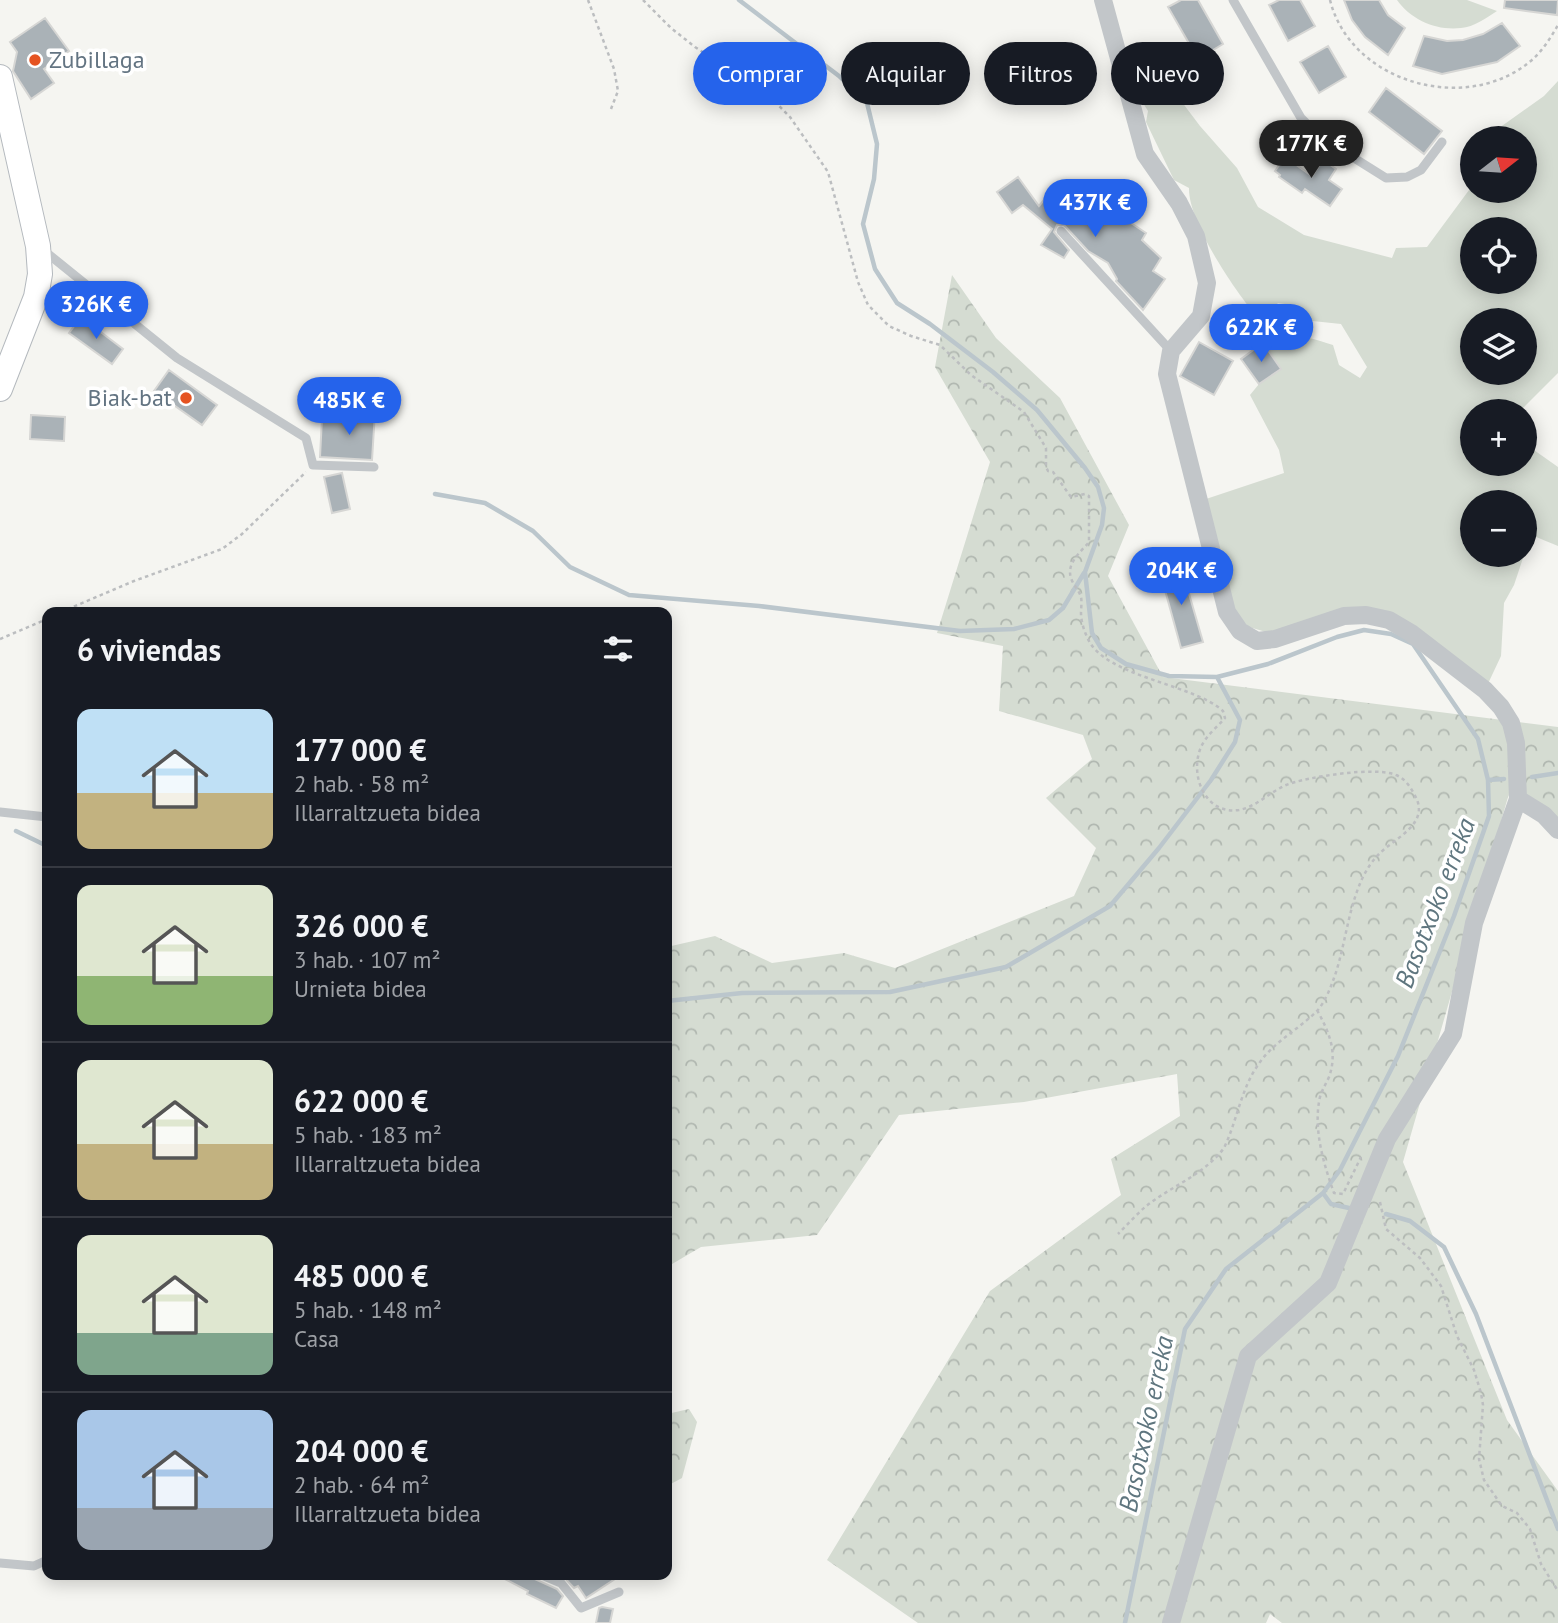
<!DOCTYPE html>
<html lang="es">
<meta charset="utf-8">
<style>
:root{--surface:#171b24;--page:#20242c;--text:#f1f3f6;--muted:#9ea1a6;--line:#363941;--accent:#2563eb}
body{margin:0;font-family:"PT Sans",sans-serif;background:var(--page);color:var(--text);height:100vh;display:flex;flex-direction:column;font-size:26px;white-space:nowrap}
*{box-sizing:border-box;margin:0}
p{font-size:23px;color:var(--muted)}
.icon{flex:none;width:38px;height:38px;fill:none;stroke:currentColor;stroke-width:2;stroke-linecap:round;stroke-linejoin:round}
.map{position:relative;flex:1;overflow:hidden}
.panel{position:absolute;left:42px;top:607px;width:630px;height:973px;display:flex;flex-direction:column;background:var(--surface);border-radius:14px;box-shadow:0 4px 18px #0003}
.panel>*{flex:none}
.banner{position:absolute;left:693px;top:42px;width:665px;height:63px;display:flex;gap:14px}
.needle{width:46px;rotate:73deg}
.tools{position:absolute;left:1460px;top:126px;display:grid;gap:14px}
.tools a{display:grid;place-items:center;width:77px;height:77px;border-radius:50%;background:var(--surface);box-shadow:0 4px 18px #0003;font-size:35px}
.price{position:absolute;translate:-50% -60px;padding:0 16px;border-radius:24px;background:var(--accent);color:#fff;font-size:23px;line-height:46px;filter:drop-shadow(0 2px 4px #0008)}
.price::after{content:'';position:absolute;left:50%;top:42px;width:21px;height:16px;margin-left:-10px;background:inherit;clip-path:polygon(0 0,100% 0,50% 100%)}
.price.selected{background:#222;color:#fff}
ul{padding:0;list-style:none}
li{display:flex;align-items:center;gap:21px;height:175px;padding:0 35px}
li+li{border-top:2px solid var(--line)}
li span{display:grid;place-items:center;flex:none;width:196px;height:140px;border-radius:14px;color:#555}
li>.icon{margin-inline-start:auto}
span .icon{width:84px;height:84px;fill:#fffc;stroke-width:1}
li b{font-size:30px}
h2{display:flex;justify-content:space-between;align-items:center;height:84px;padding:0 35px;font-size:30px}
.pill{padding:0 24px;border-radius:32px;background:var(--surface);box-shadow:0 4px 18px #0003;font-size:24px;line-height:63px}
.pill.selected{background:var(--accent);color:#fff}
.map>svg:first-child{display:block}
.green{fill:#d5dcd2;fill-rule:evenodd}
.forest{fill:url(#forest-crowns)}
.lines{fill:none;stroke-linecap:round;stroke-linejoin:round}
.stream{stroke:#bbc6cc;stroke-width:4.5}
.building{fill:#aab2b7;stroke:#d6d6d4;stroke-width:2}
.secondary-casing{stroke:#b4b9be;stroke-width:26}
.path{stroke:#bcbec0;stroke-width:2.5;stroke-dasharray:3.5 3.5;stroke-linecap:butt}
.lane{stroke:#c2c6c9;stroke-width:9}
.street{stroke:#c2c6c9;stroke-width:18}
.secondary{stroke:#fff;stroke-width:24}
.poi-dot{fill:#e55321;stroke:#fff;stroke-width:2.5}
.labels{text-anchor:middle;stroke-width:7;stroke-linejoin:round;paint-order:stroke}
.poi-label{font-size:24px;fill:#637482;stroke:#fff;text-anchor:start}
.water-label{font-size:26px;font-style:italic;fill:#5f767f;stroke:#fff}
</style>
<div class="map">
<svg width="1558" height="1623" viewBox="0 0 1558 1623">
<defs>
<pattern id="forest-crowns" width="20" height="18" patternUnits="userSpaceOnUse" patternTransform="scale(1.75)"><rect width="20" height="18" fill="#d5dcd2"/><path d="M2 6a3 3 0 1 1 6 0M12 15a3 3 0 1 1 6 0" fill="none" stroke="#b0b7b0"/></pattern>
</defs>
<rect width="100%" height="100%" fill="#f5f5f1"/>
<path class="green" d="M1397,0H1467L1497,11C1486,18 1474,27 1461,28C1437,31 1411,20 1397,0Z
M1157,69L1200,126L1237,168L1258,207L1304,235L1392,258L1396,248L1427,247L1472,186V191H1524V138H1485L1544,96L1558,81V373L1520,411H1472V464H1524V443L1558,467V546L1524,532V502H1472V555H1524V548L1525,552L1514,585L1504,603L1501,656L1485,690L1389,620L1266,632L1249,627L1237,617L1206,499L1284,473L1279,450L1250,395L1259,384L1280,369L1263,343C1292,333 1304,335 1333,345L1339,365L1360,378L1367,367L1341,324L1303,320L1298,306L1278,303L1268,314L1254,313C1233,288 1188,221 1189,188L1174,180L1146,122L1148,111L1135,90ZM1472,229H1524V282H1472ZM1472,320H1524V373H1472Z"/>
<path class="forest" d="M952,275L996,338L1060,398L1129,525L1108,576L1163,677L1558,727V819L1510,790L1403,1162L1507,1420L1558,1491V1623H1282L1270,1614L1266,1623H918L827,1560L990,1291L1121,1195L1111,1159L1180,1116L1177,1074L1024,1102L899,1115L817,1235L701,1247L667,1267V947L715,936L772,963L844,953L895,968L1074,896L1096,848L1046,798L1092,759L1083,735L999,711L1003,646L937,633L990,462L935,367Z
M689,1409L697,1422L682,1478L667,1486V1414Z"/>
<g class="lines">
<path class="stream" d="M739,0L839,76L867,103L877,144L874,179L863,224L875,269L897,303L930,324L993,372L1037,410L1085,468L1098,487L1104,508L1102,525L1085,572L1092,633L1101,648L1126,664L1169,676L1217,677L1268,664L1337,637L1364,630L1391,634L1413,644L1478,739L1488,780L1489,816L1454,916L1398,1056L1340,1170L1323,1193L1226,1269L1185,1329L1125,1623
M435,494L485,503L533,531L570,567L629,595L759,606L960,631L1014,629L1049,620L1063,608L1084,573
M1532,777L1558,773
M1488,780L1504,779
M16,831L47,846
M667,1001L742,993L890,992L1006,967L1110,906L1159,848L1211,780L1235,742L1240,720L1217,677
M1323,1193L1331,1204L1349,1208
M1386,1214L1410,1221L1444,1247L1476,1314L1558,1529"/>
</g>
<path class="building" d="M1181,0H1198L1223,44L1198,59L1168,7Z
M1279,0H1300L1315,26L1288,41L1269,5Z
M1344,0H1379L1388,15L1405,28L1388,55L1365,37L1352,20Z
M1505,0H1558L1557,15L1504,8Z
M45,18L69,51L44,69L54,83L31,99L13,71L17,52L10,42Z
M1502,23L1520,46L1497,62L1442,74L1413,66L1424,36L1447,41L1463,40L1483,34Z
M1328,46L1346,77L1319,93L1300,62Z
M1386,88L1442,131L1424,154L1369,112Z
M1285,157L1312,176L1323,160L1336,169L1329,180L1342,189L1330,206L1305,189L1302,193L1279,177L1280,175L1275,171Z
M1018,177L1039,206L1056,185L1076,202L1072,206L1104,222L1110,209L1146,233L1142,240L1161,258L1153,271L1165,279L1143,310L1116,281L1117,279L1108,263L1088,251L1064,225H1057L1054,232L1069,250L1064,258L1041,245L1052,229L1023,205L1012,213L997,192Z
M81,317L123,349L112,364L69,333Z
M1199,342L1233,361L1214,395L1180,376Z
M1263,343L1281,369L1259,384L1241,359Z
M169,370L217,405L202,425L154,391Z
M350,411L375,412L372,460L320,457L322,418L350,420Z
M31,415L65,417L64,441L30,439Z
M342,473L350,509L332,513L324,477Z
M1181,566L1203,642L1181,648L1160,572Z
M497,1575H526L557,1589L563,1596L556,1608L527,1594L528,1591Z
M562,1575H621L586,1598L578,1586L574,1588Z
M602,1607L613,1609L610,1623H596L599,1608Z"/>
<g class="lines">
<defs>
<path id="secondary" d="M0,77L38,246L40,274L36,297L0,389"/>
</defs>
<use href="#secondary" class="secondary-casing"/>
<path class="path" d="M588,0L614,69L618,91L611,109
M643,0L671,28L695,47L710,57L748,74L790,117L828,172L858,282L868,305L889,326L911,336L940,345L971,375L1024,412L1046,448V467L1048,471L1053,472L1071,497L1085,494L1089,496V542C1081,552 1066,563 1071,578C1073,585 1079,590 1081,597C1082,602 1081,608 1081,613C1081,621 1084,631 1088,639C1105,677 1194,684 1223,711L1225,718C1217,727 1206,736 1201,747C1189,775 1205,815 1239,810C1256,807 1270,792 1286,785C1306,777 1376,766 1396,775C1404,778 1410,786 1414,794C1432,823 1396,837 1379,854C1349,884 1348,940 1334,978C1330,989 1325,1002 1317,1011C1298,1030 1273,1042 1258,1065C1241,1089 1237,1121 1224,1148C1204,1175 1171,1186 1145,1207C1136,1215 1127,1225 1118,1234
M1330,0C1351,84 1469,116 1533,59C1543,50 1551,37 1558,25
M61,612L134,581L222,549L242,534L306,472
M0,639L47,619
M1317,1010C1329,1032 1338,1052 1329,1077C1325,1086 1320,1093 1319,1102C1314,1132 1324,1165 1334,1193L1343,1194L1361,1157
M1380,1202L1386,1229L1420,1258L1441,1286L1457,1336L1474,1370L1481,1393L1483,1405L1479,1459L1484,1480L1502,1506L1517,1513L1530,1529L1541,1564L1558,1591"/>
<path class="lane" d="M1233,0L1301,118L1319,136L1386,178L1407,177L1421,170L1442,142
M1061,231L1171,351
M42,249L177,358L306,438L313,465L374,467
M0,812L47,817
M0,1563L34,1566L47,1560
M542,1575L561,1583L581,1608L619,1592"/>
<path class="street" d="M1103,0L1145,154L1179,203L1196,236L1207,283L1201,316L1171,351L1167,374L1227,612L1240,631L1257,641L1275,639L1344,616L1366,615L1389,620L1411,633L1485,690L1501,707L1511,723L1516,743L1518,799L1474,923L1453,1034L1387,1139L1328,1283L1248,1356L1171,1623
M1518,799L1544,815L1558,830"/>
<use href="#secondary" class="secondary"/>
</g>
<g class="poi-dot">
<circle cx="35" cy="60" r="7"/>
<circle cx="186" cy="398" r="7"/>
</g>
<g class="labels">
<g class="poi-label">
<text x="49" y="68">Zubillaga</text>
<text x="172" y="406" text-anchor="end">Biak-bat</text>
</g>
<g class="water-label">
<text transform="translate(1435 903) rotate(-69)" y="9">Basotxoko erreka</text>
<text transform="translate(1146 1424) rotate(-78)" y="9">Basotxoko erreka</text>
</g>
</g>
</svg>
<div class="tools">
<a><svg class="needle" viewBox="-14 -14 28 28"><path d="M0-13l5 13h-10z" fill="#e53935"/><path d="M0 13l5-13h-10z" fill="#9ea1a6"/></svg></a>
<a><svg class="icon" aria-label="locate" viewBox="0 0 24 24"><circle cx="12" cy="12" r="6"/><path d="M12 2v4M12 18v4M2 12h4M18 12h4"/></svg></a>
<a><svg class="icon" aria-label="layers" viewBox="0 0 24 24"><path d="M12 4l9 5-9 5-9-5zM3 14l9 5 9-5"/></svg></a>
<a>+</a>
<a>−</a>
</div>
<b class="price selected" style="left:1311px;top:180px">177K €</b>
<b class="price" style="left:1095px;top:239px">437K €</b>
<b class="price" style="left:96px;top:341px">326K €</b>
<b class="price" style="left:1261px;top:364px">622K €</b>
<b class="price" style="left:349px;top:437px">485K €</b>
<b class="price" style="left:1181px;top:607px">204K €</b>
<div class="banner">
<a class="pill selected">Comprar</a>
<a class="pill">Alquilar</a>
<a class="pill">Filtros</a>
<a class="pill">Nuevo</a>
</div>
<section class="panel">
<h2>6 viviendas<svg class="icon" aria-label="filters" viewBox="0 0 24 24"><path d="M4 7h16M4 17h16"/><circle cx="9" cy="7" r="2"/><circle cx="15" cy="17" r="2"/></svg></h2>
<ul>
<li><span style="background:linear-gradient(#bfe0f5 60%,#c2b280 0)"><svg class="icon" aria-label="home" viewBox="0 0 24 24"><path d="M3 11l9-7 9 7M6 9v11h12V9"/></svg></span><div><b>177 000 €</b><p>2 hab. · 58 m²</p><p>Illarraltzueta bidea</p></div></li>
<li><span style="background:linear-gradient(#dfe7d0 65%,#8fb573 0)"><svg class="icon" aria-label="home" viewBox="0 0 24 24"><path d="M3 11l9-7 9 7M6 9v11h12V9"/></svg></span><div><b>326 000 €</b><p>3 hab. · 107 m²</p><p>Urnieta bidea</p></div></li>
<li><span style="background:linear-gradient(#dfe7d0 60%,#c2b280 0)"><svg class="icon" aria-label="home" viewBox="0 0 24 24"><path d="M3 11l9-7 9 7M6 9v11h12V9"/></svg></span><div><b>622 000 €</b><p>5 hab. · 183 m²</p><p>Illarraltzueta bidea</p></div></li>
<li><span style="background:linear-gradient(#dfe7d0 70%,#7fa58c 0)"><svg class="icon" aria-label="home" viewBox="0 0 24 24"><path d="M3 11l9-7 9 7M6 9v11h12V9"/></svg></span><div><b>485 000 €</b><p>5 hab. · 148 m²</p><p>Casa</p></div></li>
<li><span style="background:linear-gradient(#a9c7e8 70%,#9aa5b1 0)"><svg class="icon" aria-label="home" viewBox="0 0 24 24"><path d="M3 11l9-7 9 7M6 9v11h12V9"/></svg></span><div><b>204 000 €</b><p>2 hab. · 64 m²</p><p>Illarraltzueta bidea</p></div></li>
</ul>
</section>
</div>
